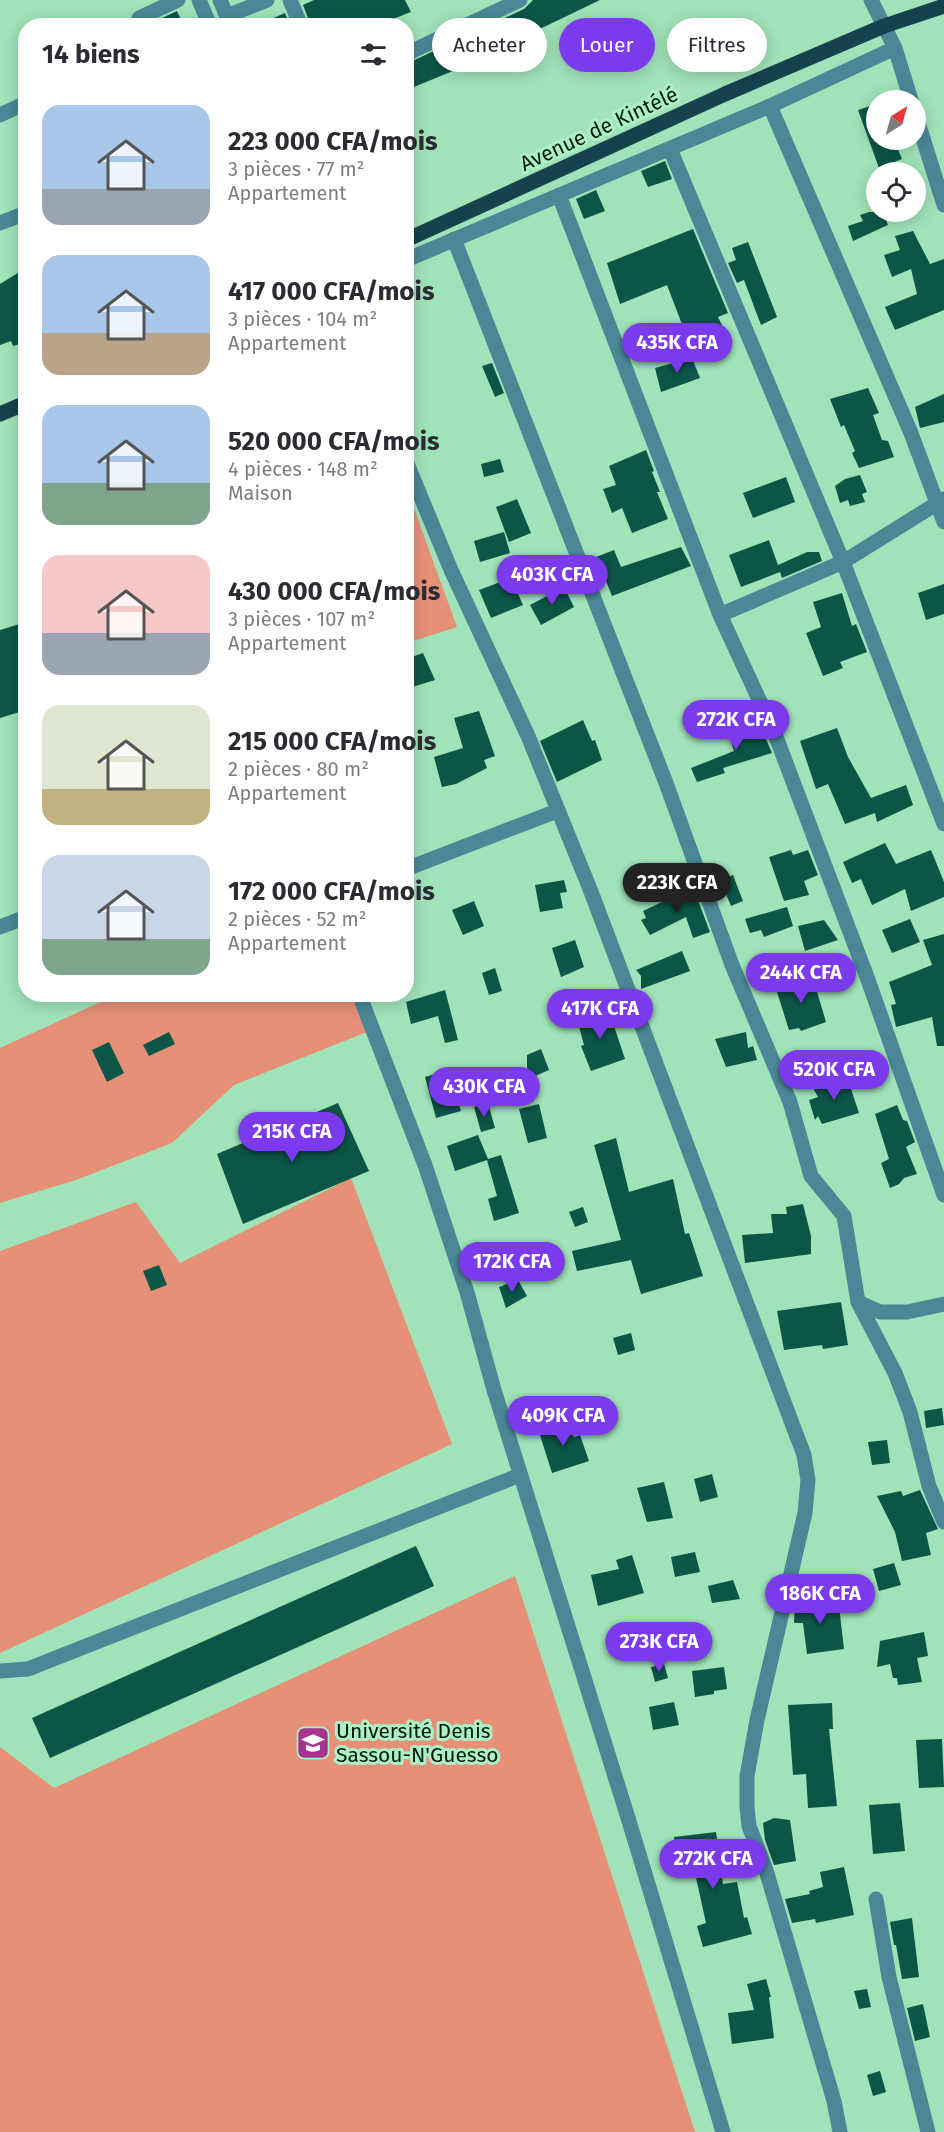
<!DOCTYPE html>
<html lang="fr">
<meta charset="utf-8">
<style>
:root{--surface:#fff;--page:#f7f7f7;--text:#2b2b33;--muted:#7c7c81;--accent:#7c3aed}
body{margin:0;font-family:"Fira Sans",sans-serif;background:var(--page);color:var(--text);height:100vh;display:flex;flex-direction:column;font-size:22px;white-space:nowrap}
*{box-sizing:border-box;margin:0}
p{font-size:20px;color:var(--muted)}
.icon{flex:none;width:33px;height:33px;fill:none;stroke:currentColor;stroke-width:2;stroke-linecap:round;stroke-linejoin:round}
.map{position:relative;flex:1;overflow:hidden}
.drawer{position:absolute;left:18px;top:18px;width:396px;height:984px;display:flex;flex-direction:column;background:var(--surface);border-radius:24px;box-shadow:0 3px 15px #0003}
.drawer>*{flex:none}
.guide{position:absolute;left:432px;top:18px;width:422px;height:54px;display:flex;gap:12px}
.needle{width:39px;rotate:37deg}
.controls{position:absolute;left:866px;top:90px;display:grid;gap:12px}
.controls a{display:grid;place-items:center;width:60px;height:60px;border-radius:50%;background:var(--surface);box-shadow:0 3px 15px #0003;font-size:30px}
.price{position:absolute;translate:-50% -51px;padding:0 14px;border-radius:21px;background:var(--accent);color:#fff;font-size:20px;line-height:39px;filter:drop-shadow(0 2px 3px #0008)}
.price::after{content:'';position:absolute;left:50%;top:36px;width:18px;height:14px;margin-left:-9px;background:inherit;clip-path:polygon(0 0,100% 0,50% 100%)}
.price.current{background:#222;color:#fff}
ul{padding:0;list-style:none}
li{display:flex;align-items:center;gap:18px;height:150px;padding:0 24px}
li span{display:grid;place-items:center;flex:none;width:168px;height:120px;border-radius:18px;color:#555}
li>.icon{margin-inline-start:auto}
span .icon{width:72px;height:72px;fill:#fffc;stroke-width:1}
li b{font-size:26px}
h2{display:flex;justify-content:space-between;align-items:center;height:72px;padding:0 24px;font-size:26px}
.chip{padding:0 21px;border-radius:27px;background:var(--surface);box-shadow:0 3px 15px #0003;font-size:21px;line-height:54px}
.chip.current{background:var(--accent);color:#fff}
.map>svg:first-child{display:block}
.green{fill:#e69078}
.building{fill:#0c5648}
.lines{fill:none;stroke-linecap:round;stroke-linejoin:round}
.street{stroke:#4a8898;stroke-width:15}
.primary{stroke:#15424d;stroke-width:15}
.labels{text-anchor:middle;stroke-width:6;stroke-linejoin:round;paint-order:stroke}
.street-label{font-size:21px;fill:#011b0c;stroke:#adf0c5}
.poi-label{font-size:21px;fill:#011b0c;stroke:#adf0c5;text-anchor:start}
</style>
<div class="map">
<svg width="944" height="2132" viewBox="0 0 944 2132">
<rect width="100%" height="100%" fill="#a0e3b8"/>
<path class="green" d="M407,489L457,627L407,643H406Z
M118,994L358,995L372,1030L234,1085L172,1143L76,1180L0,1203V1048Z
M351,1178L452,1444L0,1653V1251L136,1202L180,1263Z
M515,1576L695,2132H0V1747L54,1788Z"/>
<path class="building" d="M314,0H405L411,12L388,21L386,18L361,26H311L303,5Z
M533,0H600L546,26L512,41L511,38L458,63L460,68L414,87L406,71V64L524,9Z
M177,11L184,26H147V25Z
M285,13L290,26H255Z
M876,104V140H894L902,159L879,168L858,110Z
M665,161L672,179L648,187L641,171Z
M596,190L605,211L584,219L576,199Z
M869,212H883L888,225L853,241L848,226L863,221L860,215Z
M693,229L728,313L718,317L729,340L693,353L667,285L620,304L607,263Z
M913,231L930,264L944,259V310L895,330L885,307L917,294L911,269L892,277L884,255L900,250L895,236Z
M748,242L777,317L761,325L744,280L737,283L728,263L736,260L732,248Z
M26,268V342L13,346L11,341L0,345V284Z
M692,358L700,378L661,392L655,368Z
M492,363L504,393L495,397L482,366Z
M868,388L879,413L873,415L882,440L888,441L894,457L859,468L852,453L855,451L844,425L841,427L830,399Z
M944,394V422L920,428L915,407Z
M646,450L654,471L652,472L660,492H657L668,519L632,533L622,508L612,513L603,489L616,485L609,466Z
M500,459L504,472L484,477L481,464Z
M860,475L867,492L862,494L865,502L850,506L848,500L840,503L835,486L845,479Z
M786,477L795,502L753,518L743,493Z
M517,499L531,533L509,542L496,507Z
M504,532L510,553L480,562L474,541Z
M769,540L778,565L807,552H819L822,561L782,578L780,572L741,587L729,555Z
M681,547L691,566L612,596L596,557L614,550L621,567Z
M511,578L523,605L491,618L479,590Z
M944,584V614L926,620L918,593Z
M564,587L574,607L541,625L530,605Z
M842,593L852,626L856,624L867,652L840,662L843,668L823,676L806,633L821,627L813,602Z
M26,622V710L0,718V630Z
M423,653L435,680L406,689V659Z
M479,711L495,756L484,760L487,768L456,784L442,787L434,757L463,748L454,718Z
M583,720L592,741L595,740L602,760L557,782L540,741Z
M758,720L772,753L723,768L725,773L697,782L691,768L734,751L727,728Z
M837,728L848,757L871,798L906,785L913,805L877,822L875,813L845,824L828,784L816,789L800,741Z
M885,843L896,864L931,850L944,882V897L911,911L905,889L872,905L861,879L852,883L843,862Z
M791,850L793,855L808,850L818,875L804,881L809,895L784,901L769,857Z
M733,875L743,901L731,906L720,880Z
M564,880L567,892L560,893L563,908L540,912L535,885Z
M689,889L699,903L710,932L693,938L686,917L650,935L641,920L646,918L643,911L662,902L661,901Z
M474,901L484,926L463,935L452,910Z
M787,907L793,926L764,937L761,930L750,933L745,919Z
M910,919L920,942L892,953L882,930Z
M824,920L838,940L805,951L798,926Z
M944,934V1046H937L932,1017L896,1027L891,1005L896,1004L889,982L932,965L923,940Z
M575,940L584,967L561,977L552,948Z
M682,951L690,971L641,989V976L636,970Z
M495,968L502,991L489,995L482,973Z
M812,975L826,1022L801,1031L799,1028L789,1030L777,992L784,991L782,983Z
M445,990L458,1040L445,1043L438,1016L411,1024L406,1002Z
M608,1008L625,1059L591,1071L581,1046L584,1045L577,1019Z
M169,1032L175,1044L149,1056L143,1045Z
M746,1032L748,1048L753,1046L757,1060L726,1067L715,1039Z
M109,1042L124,1073L107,1082L92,1050Z
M541,1049L549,1070L533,1077L527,1068V1055Z
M449,1070L461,1111L436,1118L425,1077Z
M846,1074L859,1113L822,1124L818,1116L815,1120L809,1100L818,1097L813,1088Z
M338,1103L369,1171L243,1224L217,1154Z
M488,1103L495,1128L481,1132L474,1107Z
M539,1104L547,1138L528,1143L519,1109Z
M897,1105L903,1120L907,1121L915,1142L906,1147L917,1174L904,1178L899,1184L890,1188L881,1163L889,1159L875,1114Z
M478,1135L488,1159L501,1155L519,1213L494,1221L488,1199L497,1196L487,1160L455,1171L447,1146Z
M616,1138L629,1192L673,1179L685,1234L689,1233L703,1276L641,1294L631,1260L577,1271L572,1251L621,1240L594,1145Z
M803,1204L811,1236V1254L745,1263L742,1235L773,1233L771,1214H787L786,1207Z
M583,1207L588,1222L575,1227L569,1212Z
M159,1265L167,1285L151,1291L143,1271Z
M518,1280L527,1296L506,1308L499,1287Z
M841,1302L848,1345L823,1349L822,1345L784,1350L777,1311Z
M631,1333L635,1350L618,1355L613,1338Z
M942,1408L944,1425L926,1428L924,1411Z
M569,1420L574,1437L580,1435L589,1461L552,1473L538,1429Z
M887,1440L890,1463L872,1465L868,1442Z
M712,1474L718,1497L700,1502L694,1479Z
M664,1482L673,1518L647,1522L637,1488Z
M920,1490L938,1529L926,1533L931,1555L902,1561L895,1532L877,1496L901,1491L903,1496Z
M416,1546L434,1586L50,1758L32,1718Z
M695,1552L700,1572L675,1577L671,1557Z
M632,1555L644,1593L598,1606L591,1575L619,1569L616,1560Z
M894,1563L901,1585L879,1591L873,1569Z
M733,1580L740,1599L712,1603L708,1586Z
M834,1598V1606H839L844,1649L807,1654L803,1623H794L795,1601Z
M924,1632L928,1656L917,1658L922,1682L898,1685L897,1678H893L890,1664L877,1667L880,1641Z
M664,1664L668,1678L655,1682L651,1667Z
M724,1667L727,1689L714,1691V1694L695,1697L692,1671Z
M674,1702L679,1725L653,1730L649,1707Z
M832,1703L833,1729H829L837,1806L808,1808L806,1774L793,1775L788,1705Z
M942,1739L944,1787L919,1788L916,1740Z
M900,1803L905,1851L873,1854L869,1805Z
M774,1818L790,1820L796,1861L774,1865L765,1840L763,1823Z
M716,1832L723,1884L737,1882L744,1918L747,1917L752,1934L703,1947L697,1926L706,1923L693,1864L678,1866L674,1837Z
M844,1867L854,1915L816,1923L815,1919L792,1923L785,1899L810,1894L809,1891L823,1887L820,1872Z
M912,1918L919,1977L902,1979L896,1945H894L890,1922Z
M766,1979L771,1997H769L774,2038L732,2044L728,2013L754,2010L747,1984Z
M867,1989L871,2007L859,2009L854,1991Z
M923,2004L930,2037L915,2041L907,2008Z
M880,2071L886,2092L873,2096L867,2075Z"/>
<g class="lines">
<path class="street" d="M199,0L210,26
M220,0L231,26
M290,0L301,26
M871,0L895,48L911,100
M227,16L267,0
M137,26L139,18L178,0
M406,54L520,0
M770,106L911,433L944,522
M915,113L944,205
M0,115L26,103
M670,149L843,562L944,824
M559,195L720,615L775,734L867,977L944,1195
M0,223L26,213
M454,239L666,783L732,965L790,1102L811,1176L844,1216L858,1302L895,1373L910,1412L929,1486L944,1522
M406,260L770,106L895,48
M406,461L451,570L528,736L590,889L804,1455L808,1480L805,1513L757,1720L747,1776V1807L749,1826L766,1870L834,2101L840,2132
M720,615L843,562L944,499
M406,869L557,811
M0,927L26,917
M359,994L425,1165L467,1292L494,1390L629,1821L723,2132
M858,1302L880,1312H907L944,1304
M0,1671L28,1669L520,1475
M876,1899L889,1977L928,2132"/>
<path class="primary" d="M406,240L725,94L884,26L944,6
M0,414L26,403"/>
</g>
<defs>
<symbol id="university-square" viewBox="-11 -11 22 22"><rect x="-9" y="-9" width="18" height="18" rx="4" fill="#a53491" stroke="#adf0c5"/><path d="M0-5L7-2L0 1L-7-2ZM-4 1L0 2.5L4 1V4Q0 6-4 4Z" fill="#fff"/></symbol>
</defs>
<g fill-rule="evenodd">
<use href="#university-square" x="294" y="1724" width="38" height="38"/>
</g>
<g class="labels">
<g class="street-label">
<text transform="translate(599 129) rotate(-25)" y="7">Avenue de Kintélé</text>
</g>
<g class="poi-label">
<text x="336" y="1738">Université Denis<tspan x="336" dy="24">Sassou-N'Guesso</tspan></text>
</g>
</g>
</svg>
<div class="controls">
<a><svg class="needle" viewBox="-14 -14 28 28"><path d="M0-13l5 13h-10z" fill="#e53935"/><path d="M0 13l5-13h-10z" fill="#7c7c81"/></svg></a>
<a><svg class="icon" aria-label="locate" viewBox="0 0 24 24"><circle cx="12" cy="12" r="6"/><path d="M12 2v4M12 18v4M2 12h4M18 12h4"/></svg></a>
</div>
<b class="price" style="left:677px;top:374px">435K CFA</b>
<b class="price" style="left:552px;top:606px">403K CFA</b>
<b class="price" style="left:736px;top:751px">272K CFA</b>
<b class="price current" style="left:677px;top:914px">223K CFA</b>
<b class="price" style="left:801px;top:1004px">244K CFA</b>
<b class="price" style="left:600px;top:1040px">417K CFA</b>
<b class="price" style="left:834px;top:1101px">520K CFA</b>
<b class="price" style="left:484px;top:1118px">430K CFA</b>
<b class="price" style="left:292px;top:1163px">215K CFA</b>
<b class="price" style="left:512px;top:1293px">172K CFA</b>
<b class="price" style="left:563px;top:1447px">409K CFA</b>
<b class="price" style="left:820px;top:1625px">186K CFA</b>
<b class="price" style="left:659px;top:1673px">273K CFA</b>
<b class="price" style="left:713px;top:1890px">272K CFA</b>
<div class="guide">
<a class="chip">Acheter</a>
<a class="chip current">Louer</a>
<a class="chip">Filtres</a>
</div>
<section class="drawer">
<h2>14 biens<svg class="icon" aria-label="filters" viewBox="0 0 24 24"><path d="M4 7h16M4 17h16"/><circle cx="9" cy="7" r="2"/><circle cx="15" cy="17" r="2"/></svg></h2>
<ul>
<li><span style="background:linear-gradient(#a9c7e8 70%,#9aa5b1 0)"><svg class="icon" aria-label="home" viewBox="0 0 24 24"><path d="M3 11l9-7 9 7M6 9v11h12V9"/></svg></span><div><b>223 000 CFA/mois</b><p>3 pièces · 77 m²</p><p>Appartement</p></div></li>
<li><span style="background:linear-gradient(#a9c7e8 65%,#b9a48a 0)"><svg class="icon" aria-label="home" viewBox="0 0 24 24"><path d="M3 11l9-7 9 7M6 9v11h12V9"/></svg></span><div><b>417 000 CFA/mois</b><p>3 pièces · 104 m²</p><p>Appartement</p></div></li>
<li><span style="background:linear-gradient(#a9c7e8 65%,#7fa58c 0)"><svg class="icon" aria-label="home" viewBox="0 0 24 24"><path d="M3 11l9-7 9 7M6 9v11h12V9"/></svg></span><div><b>520 000 CFA/mois</b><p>4 pièces · 148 m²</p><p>Maison</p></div></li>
<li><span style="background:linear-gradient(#f6c9c9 65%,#9aa5b1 0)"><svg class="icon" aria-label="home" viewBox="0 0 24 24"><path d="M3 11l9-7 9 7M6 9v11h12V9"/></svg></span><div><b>430 000 CFA/mois</b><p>3 pièces · 107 m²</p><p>Appartement</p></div></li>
<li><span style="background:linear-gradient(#dfe7d0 70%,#c2b280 0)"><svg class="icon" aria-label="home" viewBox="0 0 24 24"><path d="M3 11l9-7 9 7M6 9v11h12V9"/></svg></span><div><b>215 000 CFA/mois</b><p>2 pièces · 80 m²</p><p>Appartement</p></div></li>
<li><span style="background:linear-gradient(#c9d6e8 70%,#7fa58c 0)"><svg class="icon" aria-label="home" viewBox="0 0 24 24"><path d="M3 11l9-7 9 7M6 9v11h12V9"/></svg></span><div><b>172 000 CFA/mois</b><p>2 pièces · 52 m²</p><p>Appartement</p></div></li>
</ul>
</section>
</div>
